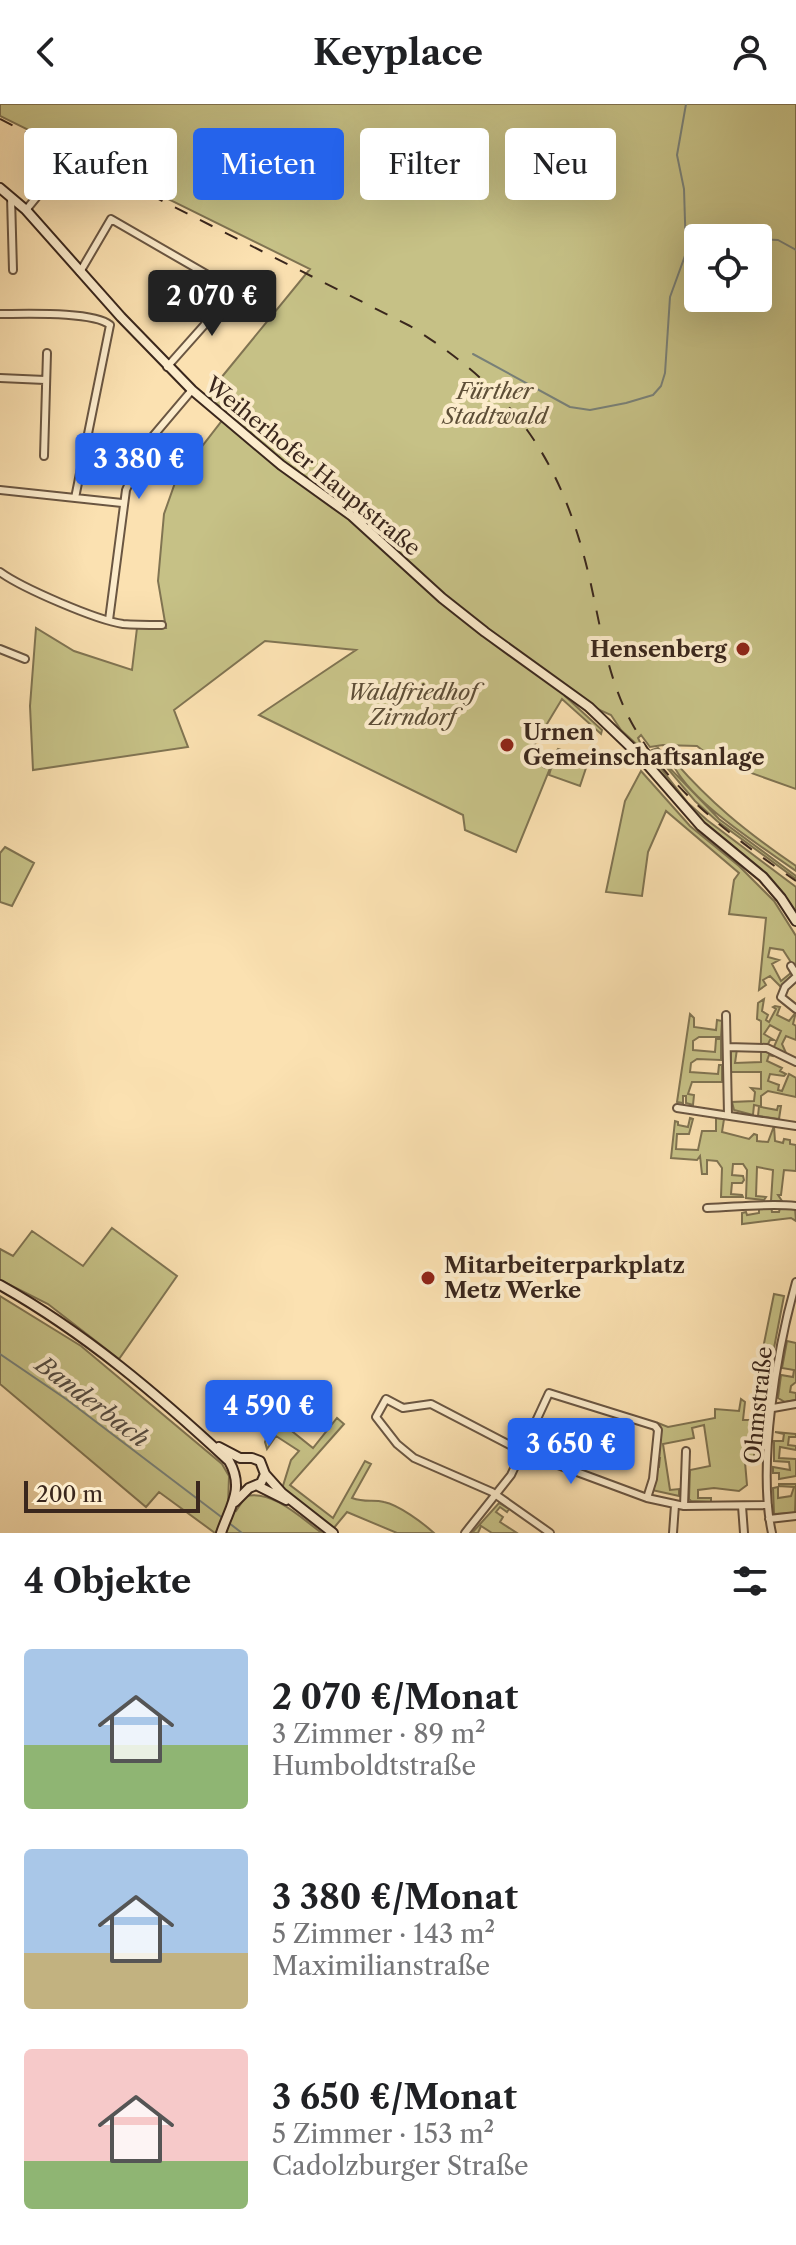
<!DOCTYPE html>
<html lang="de">
<meta charset="utf-8">
<style>
:root{--surface:#fff;--page:#f2f2f2;--text:#202124;--muted:#757577;--accent:#2563eb}
body{margin:0;font-family:"Libre Caslon Text",serif;background:var(--page);color:var(--text);height:100vh;display:flex;flex-direction:column;font-size:30px;white-space:nowrap}
*{box-sizing:border-box;margin:0}
p{font-size:26px;color:var(--muted)}
.icon{flex:none;width:44px;height:44px;fill:none;stroke:currentColor;stroke-width:2;stroke-linecap:round;stroke-linejoin:round}
.map{position:relative;height:1429px;overflow:hidden}
.panel{display:flex;flex-direction:column;background:var(--surface);flex:1}
.panel>*{flex:none}
.guide{position:absolute;left:24px;top:24px;width:748px;height:72px;display:flex;gap:16px}
.controls{position:absolute;left:684px;top:120px;display:grid;gap:16px}
.controls a{display:grid;place-items:center;width:88px;height:88px;border-radius:8px;background:var(--surface);box-shadow:0 8px 32px #0002;font-size:40px}
.scale{position:absolute;left:24px;bottom:20px;width:176px;box-sizing:border-box;padding-left:8px;border:4px solid #3a271d;border-top:0;font-size:22px;line-height:28px;white-space:nowrap;color:#3a271d;-webkit-text-stroke:6px #fceccc;paint-order:stroke}
.price{position:absolute;translate:-50% -68px;padding:0 18px;border-radius:8px;background:var(--accent);color:#fff;font-size:26px;line-height:52px;filter:drop-shadow(0 2px 4px #0008)}
.price::after{content:'';position:absolute;left:50%;top:48px;width:24px;height:18px;margin-left:-12px;background:inherit;clip-path:polygon(0 0,100% 0,50% 100%)}
.price.selected{background:#222;color:#fff}
ul{padding:0;list-style:none}
li{display:flex;align-items:center;gap:24px;height:200px;padding:0 24px}
li span{display:grid;place-items:center;flex:none;width:224px;height:160px;border-radius:8px;color:#555}
li>.icon{margin-inline-start:auto}
span .icon{width:96px;height:96px;fill:#fffc;stroke-width:1}
li b{font-size:34px}
h2{display:flex;justify-content:space-between;align-items:center;height:96px;padding:0 24px;font-size:34px}
.pill{padding:0 28px;border-radius:8px;background:var(--surface);box-shadow:0 8px 32px #0002;font-size:28px;line-height:72px}
.pill.selected{background:var(--accent);color:#fff}
header{display:flex;justify-content:space-between;align-items:center;height:104px;padding:0 24px;background:var(--surface);font-size:36px;font-weight:800}
.map>svg:first-child{display:block}
.green{fill:#c6c186;stroke:#807452;stroke-width:2;fill-rule:evenodd}
.lines{fill:none;stroke-linecap:round;stroke-linejoin:round}
.stream{stroke:#788078;stroke-width:2}
.street-casing{stroke:#6a5642;stroke-width:10}
.secondary-casing{stroke:#3a271d;stroke-width:12}
.street{stroke:#fceccc;stroke-width:6}
.secondary{stroke:#fceccc;stroke-width:8}
.rail{stroke:#3a271d;stroke-width:2;stroke-dasharray:14 14;stroke-linecap:butt}
.poi-dot{fill:#8f2418;stroke:#fceccc;stroke-width:3}
.labels{text-anchor:middle;stroke-width:8;stroke-linejoin:round;paint-order:stroke}
.park-label{font-size:22px;font-style:italic;fill:#5d4e37;stroke:#fceccc}
.street-label{font-size:22px;fill:#3a271d;stroke:#fceccc}
.poi-label{font-size:22px;font-weight:bold;fill:#3a271d;stroke:#fceccc;text-anchor:start}
.water-label{font-size:24px;font-style:italic;fill:#544c43;stroke:#fceccc}
</style>
<header><svg class="icon" aria-label="back" viewBox="0 0 24 24"><path d="M15 5l-7 7 7 7"/></svg>Keyplace<svg class="icon" aria-label="person" viewBox="0 0 24 24"><circle cx="12" cy="8" r="4"/><path d="M4 21q1-7 8-7t8 7"/></svg></header>
<div class="map">
<svg width="796" height="1429" viewBox="0 0 796 1429">
<rect width="100%" height="100%" fill="#fbe1b1"/>
<filter id="stains"><feTurbulence type="fractalNoise" baseFrequency=".0025" numOctaves="4"/><feColorMatrix values="0 0 0 0 .2 0 0 0 0 .09 0 0 0 0 .02 0 0 0 .5 -.17"/></filter>
<radialGradient id="worn" r=".72"><stop offset=".6" stop-color="#630" stop-opacity="0"/><stop offset="1" stop-color="#630" stop-opacity=".3"/></radialGradient>
<path class="green" d="M0,0H796V685L715,656L697,642L663,641L650,643L641,631L638,634L644,647L621,626L611,611L593,603L570,584L567,589L588,605L593,613L566,590L565,592L602,626L601,630L562,595L527,653L545,664L558,645L589,655L580,682L549,671L555,652L516,748L465,726L463,711L259,611L356,546L265,537L174,606L188,643L33,666L30,602L36,524L74,547L132,566L137,524H166L158,477L164,410L176,376L227,310L207,291L310,165L0,12ZM698,134H758V194H698Z
M636,642L645,649L648,648L688,699L707,716L796,783V809L756,762L704,720L686,701Z
M658,644L664,650L660,654L719,715L796,772V775L717,717L695,697L652,646Z
M669,651C709,698 745,727 796,762V767C760,741 682,694 669,651Z
M641,667L690,722L739,762L774,797L796,832V866L783,846L770,844L768,853L779,856L772,860L781,877L792,868L794,870L781,883L770,872L763,876L766,881L759,886L766,814L729,810L734,776L739,769L666,707L648,748L642,792L606,788L625,697Z
M5,743L34,759L12,802L0,798V749Z
M764,895L762,907L768,911L766,916L769,918L776,905L773,903L775,902L780,903L777,911L789,917L796,908L793,920L796,922V936L786,932L782,940L786,949L773,945L781,927L770,921L764,930L774,936H770L767,942L761,941V917L757,915L758,899Z
M690,910L694,914V923L716,926L717,916L722,917L721,933H699L693,937V946L715,948L716,935H721V956L697,955L691,959L690,968L718,970L719,961H722V978H692L688,990L694,991L693,1001L686,999V992H683V999L677,998Z
M737,945L735,959L761,958V945L775,948L773,952L769,951L767,957L782,964L780,967L786,970L784,972L770,970L768,977L779,981L778,986L782,987L789,970L796,974V993L768,987L761,992V1003L777,1006L778,1002H781L779,1015L758,1012L759,1002L754,1001L753,1011L734,1006L732,998L754,997L755,988L751,984L761,985V968H731V946Z
M690,1014L693,1015L689,1030H677L676,1045L698,1046L702,1027H716V1014L724,1015L722,1028L749,1035L754,1030L757,1031V1037L768,1038L774,1022L775,1037L783,1039L784,1035L790,1036V1040L796,1041V1067L784,1066L781,1091H778L782,1097H771L773,1066L757,1063L756,1092L766,1093L764,1096L746,1094L747,1066L743,1060H733L732,1071L743,1072L744,1076L742,1079H732L731,1090L742,1091L743,1093H721L722,1064L717,1057L707,1056V1070H702L700,1052L697,1056L671,1054L675,1017L678,1018V1021L688,1023Z
M771,1102L772,1108H779L780,1104H795L796,1117L791,1114L742,1120V1109L746,1108L747,1111L759,1109V1105Z
M112,1124L177,1172L119,1255L48,1200L0,1176V1145L13,1152L32,1127L83,1162Z
M774,1190L784,1192L769,1270L758,1269Z
M0,1192L81,1242L222,1360L229,1372L228,1403L236,1407L246,1392C273,1386 301,1414 322,1429H215L159,1388L146,1403L0,1280Z
M787,1237L796,1239V1278L791,1282L790,1288L796,1289V1296L785,1298L778,1294L781,1271L793,1273L794,1266L782,1264Z
M741,1295L745,1298L743,1316H764L765,1304H768L766,1330H753L752,1334L747,1335V1346L754,1347V1352L745,1358L747,1381L739,1387L714,1384L698,1386V1394H711V1398L691,1397L689,1395L690,1366L710,1362L704,1321L692,1324L694,1334L663,1340L670,1386L679,1385V1392L652,1386L655,1376L657,1375L656,1363H659L660,1354H657L658,1319L668,1323L715,1314V1305L739,1307Z
M273,1312L313,1344L337,1314L344,1320L290,1381L333,1414L365,1357L371,1360L352,1394C366,1399 373,1395 384,1398C399,1401 423,1419 434,1429H397L347,1408L333,1425L282,1385L291,1356L299,1347L276,1332L267,1345L265,1338Z
M775,1328L796,1330V1333H789L788,1341L796,1342V1346L780,1343L779,1354L796,1355V1372L779,1375V1369H773V1363L790,1366L789,1358L774,1357V1337H783L784,1330Z
M779,1380H796L795,1409L774,1410L773,1384L778,1383V1394L791,1392L794,1383L779,1382Z
M499,1399L509,1405L507,1408L500,1403L496,1408L503,1413L500,1418L517,1429H492L481,1422L478,1429H472Z"/>
<g class="lines">
<path class="stream" d="M688,123L722,129
M726,130L747,134
M758,135L778,136L796,146
M473,250L570,303L590,306L626,299L653,291L661,282L665,269L670,193L686,149L684,85L677,51L686,0
M0,1250L66,1295L224,1415
M229,1419L242,1429"/>
<defs>
<path id="street" d="M11,93L13,166
M26,106L52,74
M80,168L111,115L265,204
M0,210C24,210 93,207 110,221
M167,263L215,209L230,185
M0,274L45,276
M44,352L47,249
M0,386L122,399
M75,394L110,221
M0,468C22,484 96,516 123,520C136,521 149,521 162,521
M109,516L126,386L148,338L192,286
M0,545L25,555
M791,862L796,870
M796,873L785,883L781,893L796,905
M726,911L728,1011
M727,943L767,944L796,958
M677,1004L796,1022
M707,1104C737,1103 767,1099 796,1102
M773,1304L796,1300
M684,1402L686,1347
M742,1402L744,1429
M769,1415L796,1412
M465,1429L511,1371L549,1289L655,1322L658,1326L653,1375L647,1394
M550,1429L492,1388L414,1354L397,1340L376,1313L386,1295L403,1304L431,1300L523,1348L647,1394L684,1402L768,1401
M673,1429L675,1401
M772,1429C757,1361 777,1245 796,1178"/>
<path id="secondary" d="M0,84L26,106L121,213L192,286L281,361L352,412L442,494L485,528L589,603L639,651L701,722L763,773L781,794L796,817
M0,1181C84,1228 159,1292 229,1357C245,1385 230,1402 221,1429
M219,1343L240,1354H252L260,1357L265,1370L282,1389L333,1429
M258,1382L286,1396
M235,1398L249,1384L261,1379L265,1370"/>
</defs>
<use href="#street" class="street-casing"/>
<use href="#secondary" class="secondary-casing"/>
<use href="#street" class="street"/>
<use href="#secondary" class="secondary"/>
<path class="rail" d="M0,15L410,222C513,286 561,354 589,472C601,523 607,576 634,623C673,690 734,734 796,777"/>
</g>
<g class="poi-dot">
<circle cx="743" cy="545" r="8"/>
<circle cx="507" cy="641" r="8"/>
<circle cx="428" cy="1174" r="8"/>
</g>
<g class="labels">
<g class="park-label">
<text x="495" y="295">Fürther<tspan x="495" dy="25">Stadtwald</tspan></text>
<text x="412" y="596">Waldfriedhof<tspan x="412" dy="25">Zirndorf</tspan></text>
</g>
<g class="street-label">
<text transform="translate(313 362) rotate(39)" y="8">Weiherhofer Hauptstraße</text>
<text transform="translate(758 1301) rotate(-84)" y="8">Ohmstraße</text>
</g>
<g class="poi-label">
<text x="727" y="553" text-anchor="end">Hensenberg</text>
<text x="523" y="636">Urnen<tspan x="523" dy="25">Gemeinschaftsanlage</tspan></text>
<text x="444" y="1169">Mitarbeiterparkplatz<tspan x="444" dy="25">Metz Werke</tspan></text>
</g>
<g class="water-label">
<text transform="translate(92 1298) rotate(37)" y="8">Banderbach</text>
</g>
</g>
<rect width="100%" height="100%" filter="url(#stains)"/>
<rect width="100%" height="100%" fill="url(#worn)"/>
</svg>
<div class="controls">
<a><svg class="icon" aria-label="locate" viewBox="0 0 24 24"><circle cx="12" cy="12" r="6"/><path d="M12 2v4M12 18v4M2 12h4M18 12h4"/></svg></a>
</div>
<div class="scale">200 m</div>
<b class="price selected" style="left:212px;top:234px">2 070 €</b>
<b class="price" style="left:139px;top:397px">3 380 €</b>
<b class="price" style="left:269px;top:1344px">4 590 €</b>
<b class="price" style="left:571px;top:1382px">3 650 €</b>
<div class="guide">
<a class="pill">Kaufen</a>
<a class="pill selected">Mieten</a>
<a class="pill">Filter</a>
<a class="pill">Neu</a>
</div>
</div>
<section class="panel">
<h2>4 Objekte<svg class="icon" aria-label="filters" viewBox="0 0 24 24"><path d="M4 7h16M4 17h16"/><circle cx="9" cy="7" r="2"/><circle cx="15" cy="17" r="2"/></svg></h2>
<ul>
<li><span style="background:linear-gradient(#a9c7e8 60%,#8fb573 0)"><svg class="icon" aria-label="home" viewBox="0 0 24 24"><path d="M3 11l9-7 9 7M6 9v11h12V9"/></svg></span><div><b>2 070 €/Monat</b><p>3 Zimmer · 89 m²</p><p>Humboldtstraße</p></div></li>
<li><span style="background:linear-gradient(#a9c7e8 65%,#c2b280 0)"><svg class="icon" aria-label="home" viewBox="0 0 24 24"><path d="M3 11l9-7 9 7M6 9v11h12V9"/></svg></span><div><b>3 380 €/Monat</b><p>5 Zimmer · 143 m²</p><p>Maximilianstraße</p></div></li>
<li><span style="background:linear-gradient(#f6c9c9 70%,#8fb573 0)"><svg class="icon" aria-label="home" viewBox="0 0 24 24"><path d="M3 11l9-7 9 7M6 9v11h12V9"/></svg></span><div><b>3 650 €/Monat</b><p>5 Zimmer · 153 m²</p><p>Cadolzburger Straße</p></div></li>
</ul>
</section>
